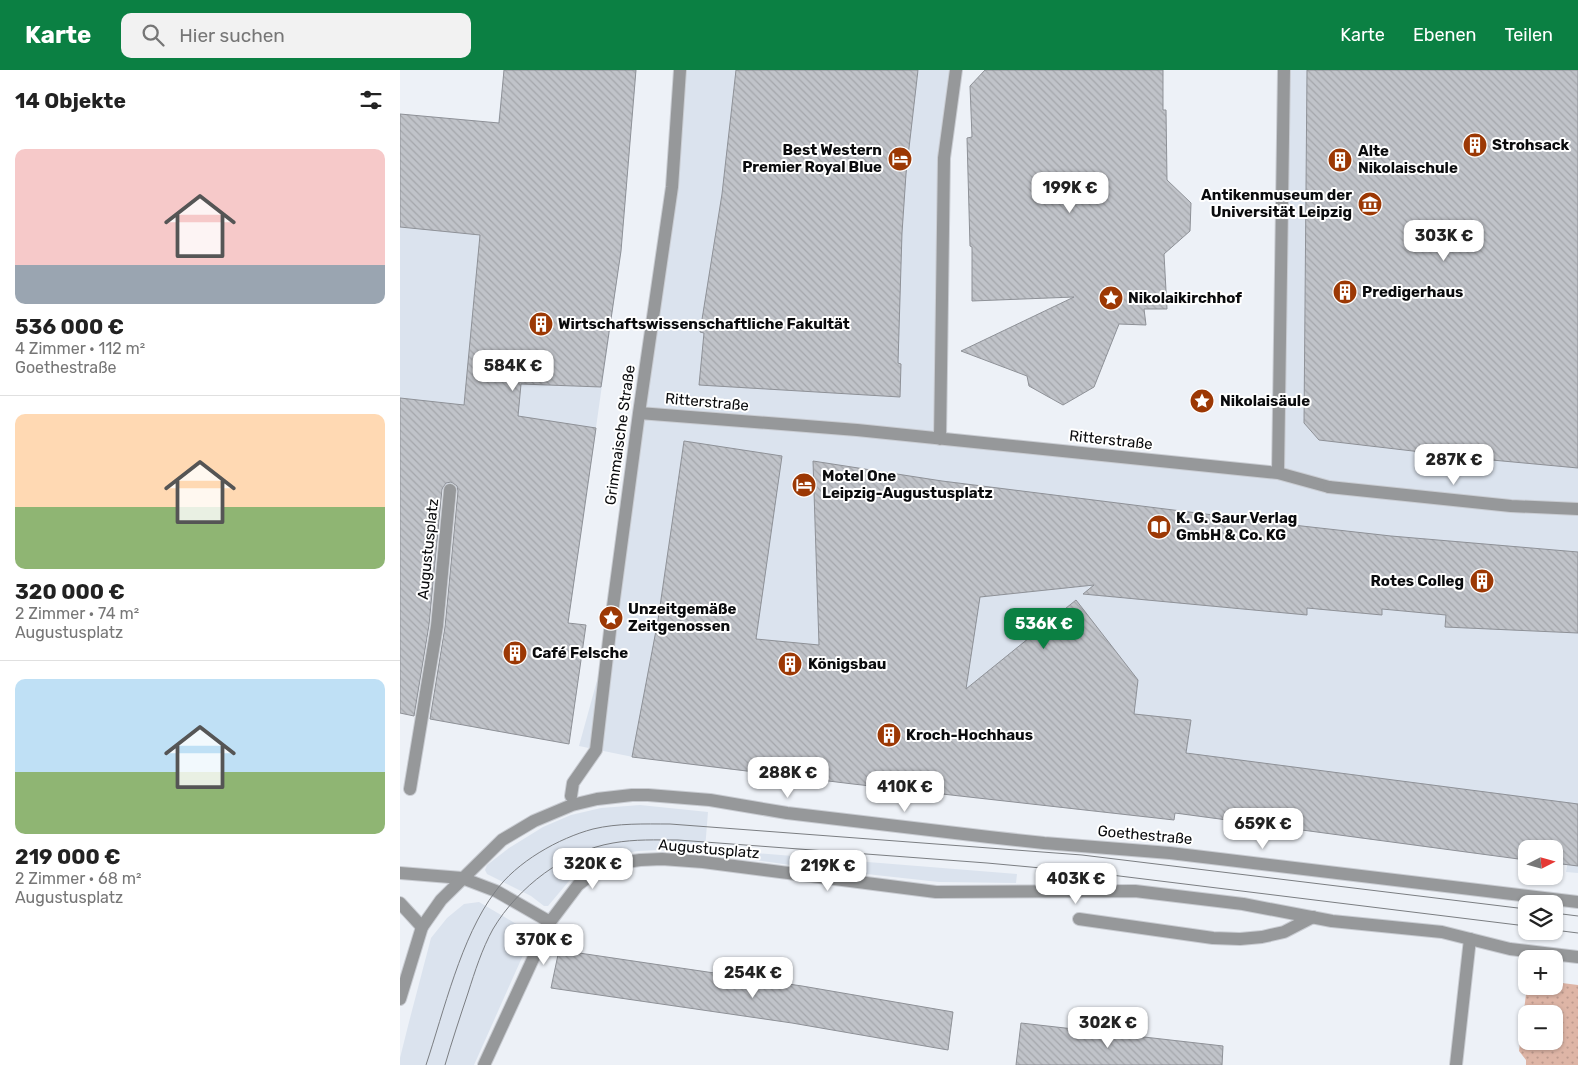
<!DOCTYPE html>
<html lang="de">
<meta charset="utf-8">
<style>
:root{--surface:#fff;--page:#f2f2f2;--text:#222;--muted:#767676;--line:#e0e0e0;--accent:#0b8043}
body{margin:0;font-family:Rubik,sans-serif;background:var(--page);color:var(--text);height:100vh;display:flex;flex-direction:column;font-size:19px;white-space:nowrap}
*{box-sizing:border-box;margin:0}
p{font-size:16px;color:var(--muted)}
.icon{flex:none;width:28px;height:28px;fill:none;stroke:currentColor;stroke-width:2;stroke-linecap:round;stroke-linejoin:round}
.map{position:relative;flex:1;overflow:hidden}
.sheet{display:flex;flex-direction:column;background:var(--surface);width:400px}
.sheet>*{flex:none}
.needle{width:32px;rotate:84deg}
.tools{position:absolute;left:1118px;top:770px;display:grid;gap:10px}
.tools a{display:grid;place-items:center;width:45px;height:45px;border-radius:10px;background:var(--surface);box-shadow:0 1px 4px #0004;font-size:25px}
.price{position:absolute;translate:-50% -42px;padding:0 11px;border-radius:10px;background:#fff;color:#222;font-size:16px;line-height:32px;filter:drop-shadow(0 1px 2px #0008)}
.price::after{content:'';position:absolute;left:50%;top:30px;width:15px;height:11px;margin-left:-8px;background:inherit;clip-path:polygon(0 0,100% 0,50% 100%)}
.price.selected{background:var(--accent);color:#fff}
ul{padding:0;list-style:none}
li{display:grid;align-content:center;gap:10px;height:265px;padding:0 15px}
li+li{border-top:1px solid var(--line)}
li span{display:grid;place-items:center;height:155px;border-radius:10px;color:#555}
li>.icon{margin-inline-start:auto}
span .icon{width:90px;height:90px;fill:#fffc;stroke-width:1}
li b{font-size:21px}
h2{display:flex;justify-content:space-between;align-items:center;height:60px;padding:0 15px;font-size:21px}
header{display:flex;align-items:center;gap:30px;box-sizing:border-box;height:70px;padding:0 25px;background:var(--accent);color:#fff}
header strong{font-size:24px}
nav{display:flex;gap:28px;margin-inline-start:auto;font-size:18px}
.search{width:350px;height:45px;background:var(--page);display:flex;align-items:center;gap:12px;box-sizing:border-box;padding:0 18px;border-radius:10px;color:var(--muted);font-size:19px}
main{display:flex;flex:1;min-height:0}
.map>svg:first-child{display:block}
.built{fill:#dbe3ee}
.grass{fill:url(#grass-dots);fill-rule:evenodd}
.building{fill:url(#building-back-hatch);stroke:#8e9197}
.lines{fill:none;stroke-linecap:round;stroke-linejoin:round}
.service-casing{stroke:#c9ccd2;stroke-width:14}
.pedestrian-casing{stroke:#c9ccd2;stroke-width:14}
.minor-casing{stroke:#c9ccd2;stroke-width:14}
.service{stroke:#96989a;stroke-width:12}
.pedestrian{stroke:#96989a;stroke-width:12}
.minor{stroke:#96989a;stroke-width:12}
.tram{stroke:#7b7e82;stroke-width:1}
.labels{text-anchor:middle;stroke-width:4;stroke-linejoin:round;paint-order:stroke}
.poi-label{font-size:15px;font-weight:bold;fill:#0a0b0d;stroke:#fff;text-anchor:start}
.street-label{font-size:15px;fill:#0a0b0d;stroke:#fff}
</style>
<header>
<strong>Karte</strong>
<div class="search"><svg class="icon" aria-label="search" viewBox="0 0 24 24"><circle cx="10" cy="10" r="6"/><path d="M15 15l6 6"/></svg>Hier suchen</div>
<nav><a>Karte</a><a>Ebenen</a><a>Teilen</a></nav>
</header>
<main>
<section class="sheet">
<h2>14 Objekte<svg class="icon" aria-label="filters" viewBox="0 0 24 24"><path d="M4 7h16M4 17h16"/><circle cx="9" cy="7" r="2"/><circle cx="15" cy="17" r="2"/></svg></h2>
<ul>
<li><span style="background:linear-gradient(#f6c9c9 75%,#9aa5b1 0)"><svg class="icon" aria-label="home" viewBox="0 0 24 24"><path d="M3 11l9-7 9 7M6 9v11h12V9"/></svg></span><div><b>536 000 €</b><p>4 Zimmer · 112 m²</p><p>Goethestraße</p></div></li>
<li><span style="background:linear-gradient(#ffd9b3 60%,#8fb573 0)"><svg class="icon" aria-label="home" viewBox="0 0 24 24"><path d="M3 11l9-7 9 7M6 9v11h12V9"/></svg></span><div><b>320 000 €</b><p>2 Zimmer · 74 m²</p><p>Augustusplatz</p></div></li>
<li><span style="background:linear-gradient(#bfe0f5 60%,#8fb573 0)"><svg class="icon" aria-label="home" viewBox="0 0 24 24"><path d="M3 11l9-7 9 7M6 9v11h12V9"/></svg></span><div><b>219 000 €</b><p>2 Zimmer · 68 m²</p><p>Augustusplatz</p></div></li>
</ul>
</section>
<div class="map">
<svg width="1178" height="995" viewBox="0 0 1178 995">
<defs>
<pattern id="grass-dots" width="8" height="8" patternUnits="userSpaceOnUse" patternTransform="scale(1.25)"><rect width="8" height="8" fill="#deb5a6"/><path d="M2 2h.1M6 6h.1" fill="none" stroke="#bd9a8e" stroke-width="1.8" stroke-linecap="round"/></pattern>
<pattern id="building-back-hatch" width="6" height="6" patternUnits="userSpaceOnUse" patternTransform="scale(1.25)"><rect width="6" height="6" fill="#c0c3c9"/><path d="M-1 5l2 2M0 0l6 6M5-1l2 2" fill="none" stroke="#a4a6ab"/></pattern>
</defs>
<rect width="100%" height="100%" fill="#edf1f7"/>
<path class="built" d="M104,0H236L221,181L172,527L55,517L63,426L50,420L22,419L0,599V44L98,53Z
M280,0H556L544,88L540,369L877,403L884,0H1178V803L1166,802L1168,790L1154,789V779H1126V790L775,743L453,714L233,687L179,676L209,567L239,343Z
M240,735L308,742L305,779L617,804L616,813L539,812L412,798L304,783L258,780L238,781L219,784L200,791L182,800L169,811L148,836H144L131,826L87,804L85,800L87,795L109,778L143,757L171,745L201,738Z
M79,832L118,855L124,865V883L74,995H0V988L9,952L31,868L47,848L64,834Z"/>
<path class="grass" d="M1154,912L1178,915V995H1126V990L1119,981L1127,916H1154ZM1126,944H1154V971H1126Z"/>
<path class="building" d="M104,0H236L221,181L201,317L121,314L118,346L196,358L168,553L186,555L169,674L30,649L45,557L58,421L57,416L51,412L46,413L42,419L29,555L14,646L0,643V328L64,335L80,165L0,157V44L99,53Z
M336,0H518L506,104L502,163L498,293L501,294L500,327L299,315L304,263L300,262L322,124Z
M585,0H763V40H766L767,110L791,133L790,161L764,184L767,239H744L746,255L719,254L694,317L663,335L629,316L627,306L561,281L674,227L572,231V177L570,176L567,68L572,67L570,16Z
M907,0H1178V398L1081,389L919,370L904,353Z
M284,371L382,386L356,569L419,575L413,391L542,411L893,455L991,466L1178,482V563L1045,557L1046,545L982,539V545L907,538V545L683,524L694,515L580,527L566,619L676,530L738,610L734,644L791,650L786,683L1178,734V796L1154,793V779H1126V790L775,743L774,750L453,714L232,687L258,550Z
M159,880L402,916L553,942L548,980L392,953L151,918Z
M621,953L823,976L822,995H616Z"/>
<g class="lines">
<defs>
<path id="service" d="M0,803L62,808L96,821L150,852
M0,833L22,857
M679,849L813,868L840,869L862,867L884,862L913,847
M1056,995L1070,869"/>
<path id="pedestrian" d="M239,343L457,360L878,403L929,417
M540,369L544,88L556,0
M878,403L884,0
M10,719L37,556L50,420
M171,726L173,713L196,680L212,544L239,343L272,117L280,0"/>
<path id="minor" d="M929,417L1111,436L1178,439
M0,929L22,857L41,830L102,770L134,751L172,735L197,729L232,725H248L310,730L387,743L589,767L644,773L770,783L1178,832
M84,995L150,852L178,815L187,808L220,793L240,790L262,789L303,792L536,822L735,821L843,834L932,851L1042,862L1110,879L1178,887"/>
</defs>
<use href="#service" class="service-casing"/>
<use href="#pedestrian" class="pedestrian-casing"/>
<use href="#minor" class="minor-casing"/>
<use href="#service" class="service"/>
<use href="#pedestrian" class="pedestrian"/>
<use href="#minor" class="minor"/>
<path class="tram" d="M1154,843L1178,846
M1154,860L1178,863
M26,995C44,941 61,867 95,822C116,792 159,768 193,759C218,753 244,754 270,754L682,785L1126,839
M45,995C52,971 60,947 68,923C75,901 82,879 93,859C118,817 165,781 213,773C235,769 256,770 278,770L587,793L695,803L1126,856"/>
</g>
<defs>
<symbol id="building-disc" viewBox="-11 -11 22 22"><circle r="9.5" fill="#9c3804" stroke="#fff"/><path d="M-4-6H4V6H1V3H-1V6H-4ZM-2.5-4.3h1.7v1.8h-1.7ZM.8-4.3h1.7v1.8H.8ZM-2.5-1h1.7V.8h-1.7ZM.8-1h1.7V.8H.8Z" fill="#fff"/></symbol>
<symbol id="hotel-disc" viewBox="-11 -11 22 22"><circle r="9.5" fill="#9c3804" stroke="#fff"/><path d="M-6-4.5h1.5V1H6V5H4.5V3h-9V5H-6ZM-4 0a1.8 1.8 0 1 1 3.6 0ZM.5 0V-2.5h3Q6-2.5 6 0Z" fill="#fff"/></symbol>
<symbol id="museum-disc" viewBox="-11 -11 22 22"><circle r="9.5" fill="#9c3804" stroke="#fff"/><path d="M0-6L6-3V-2H-6V-3ZM-5-1h2V3h-2ZM-1-1h2V3h-2ZM3-1h2V3H3ZM-6 4H6V6H-6Z" fill="#fff"/></symbol>
<symbol id="sight-disc" viewBox="-11 -11 22 22"><circle r="9.5" fill="#9c3804" stroke="#fff"/><path d="M0-6L1.8-2.2L6-1.7L2.9 1.2L3.7 5.4L0 3.3L-3.7 5.4L-2.9 1.2L-6-1.7L-1.8-2.2Z" fill="#fff"/></symbol>
<symbol id="library-disc" viewBox="-11 -11 22 22"><circle r="9.5" fill="#9c3804" stroke="#fff"/><path d="M-6-4Q-3-5.5-.7-3.5V5Q-3 3-6 4ZM6-4Q3-5.5 .7-3.5V5Q3 3 6 4Z" fill="#fff"/></symbol>
</defs>
<g fill-rule="evenodd">
<use href="#building-disc" x="1061" y="61" width="28" height="28"/>
<use href="#hotel-disc" x="486" y="75" width="28" height="28"/>
<use href="#building-disc" x="926" y="76" width="28" height="28"/>
<use href="#museum-disc" x="956" y="120" width="28" height="28"/>
<use href="#building-disc" x="931" y="208" width="28" height="28"/>
<use href="#sight-disc" x="697" y="214" width="28" height="28"/>
<use href="#building-disc" x="127" y="240" width="28" height="28"/>
<use href="#sight-disc" x="788" y="317" width="28" height="28"/>
<use href="#hotel-disc" x="390" y="401" width="28" height="28"/>
<use href="#library-disc" x="745" y="443" width="28" height="28"/>
<use href="#building-disc" x="1068" y="497" width="28" height="28"/>
<use href="#sight-disc" x="197" y="534" width="28" height="28"/>
<use href="#building-disc" x="101" y="569" width="28" height="28"/>
<use href="#building-disc" x="376" y="580" width="28" height="28"/>
<use href="#building-disc" x="475" y="651" width="28" height="28"/>
</g>
<g class="labels">
<g class="poi-label">
<text x="1092" y="80">Strohsack</text>
<text x="482" y="85" text-anchor="end">Best Western<tspan x="482" dy="17">Premier Royal Blue</tspan></text>
<text x="958" y="86">Alte<tspan x="958" dy="17">Nikolaischule</tspan></text>
<text x="952" y="130" text-anchor="end">Antikenmuseum der<tspan x="952" dy="17">Universität Leipzig</tspan></text>
<text x="962" y="227">Predigerhaus</text>
<text x="728" y="233">Nikolaikirchhof</text>
<text x="158" y="259">Wirtschaftswissenschaftliche Fakultät</text>
<text x="820" y="336">Nikolaisäule</text>
<text x="422" y="411">Motel One<tspan x="422" dy="17">Leipzig-Augustusplatz</tspan></text>
<text x="776" y="453">K. G. Saur Verlag<tspan x="776" dy="17">GmbH &amp; Co. KG</tspan></text>
<text x="1064" y="516" text-anchor="end">Rotes Colleg</text>
<text x="228" y="544">Unzeitgemäße<tspan x="228" dy="17">Zeitgenossen</tspan></text>
<text x="132" y="588">Café Felsche</text>
<text x="408" y="599">Königsbau</text>
<text x="506" y="670">Kroch-Hochhaus</text>
</g>
<g class="street-label">
<text transform="translate(307 332) rotate(5)" y="5">Ritterstraße</text>
<text transform="translate(220 365) rotate(-82)" y="5">Grimmaische Straße</text>
<text transform="translate(711 370) rotate(6)" y="5">Ritterstraße</text>
<text transform="translate(28 479) rotate(-84)" y="5">Augustusplatz</text>
<text transform="translate(745 765) rotate(5)" y="5">Goethestraße</text>
<text transform="translate(309 779) rotate(5)" y="5">Augustusplatz</text>
</g>
</g>
</svg>
<div class="tools">
<a><svg class="needle" viewBox="-14 -14 28 28"><path d="M0-13l5 13h-10z" fill="#e53935"/><path d="M0 13l5-13h-10z" fill="#767676"/></svg></a>
<a><svg class="icon" aria-label="layers" viewBox="0 0 24 24"><path d="M12 4l9 5-9 5-9-5zM3 14l9 5 9-5"/></svg></a>
<a>+</a>
<a>−</a>
</div>
<b class="price" style="left:670px;top:144px">199K €</b>
<b class="price" style="left:1044px;top:192px">303K €</b>
<b class="price" style="left:113px;top:322px">584K €</b>
<b class="price" style="left:1054px;top:416px">287K €</b>
<b class="price selected" style="left:644px;top:580px">536K €</b>
<b class="price" style="left:388px;top:729px">288K €</b>
<b class="price" style="left:505px;top:743px">410K €</b>
<b class="price" style="left:863px;top:780px">659K €</b>
<b class="price" style="left:193px;top:820px">320K €</b>
<b class="price" style="left:428px;top:822px">219K €</b>
<b class="price" style="left:676px;top:835px">403K €</b>
<b class="price" style="left:144px;top:896px">370K €</b>
<b class="price" style="left:353px;top:929px">254K €</b>
<b class="price" style="left:708px;top:979px">302K €</b>
</div>
</main>
